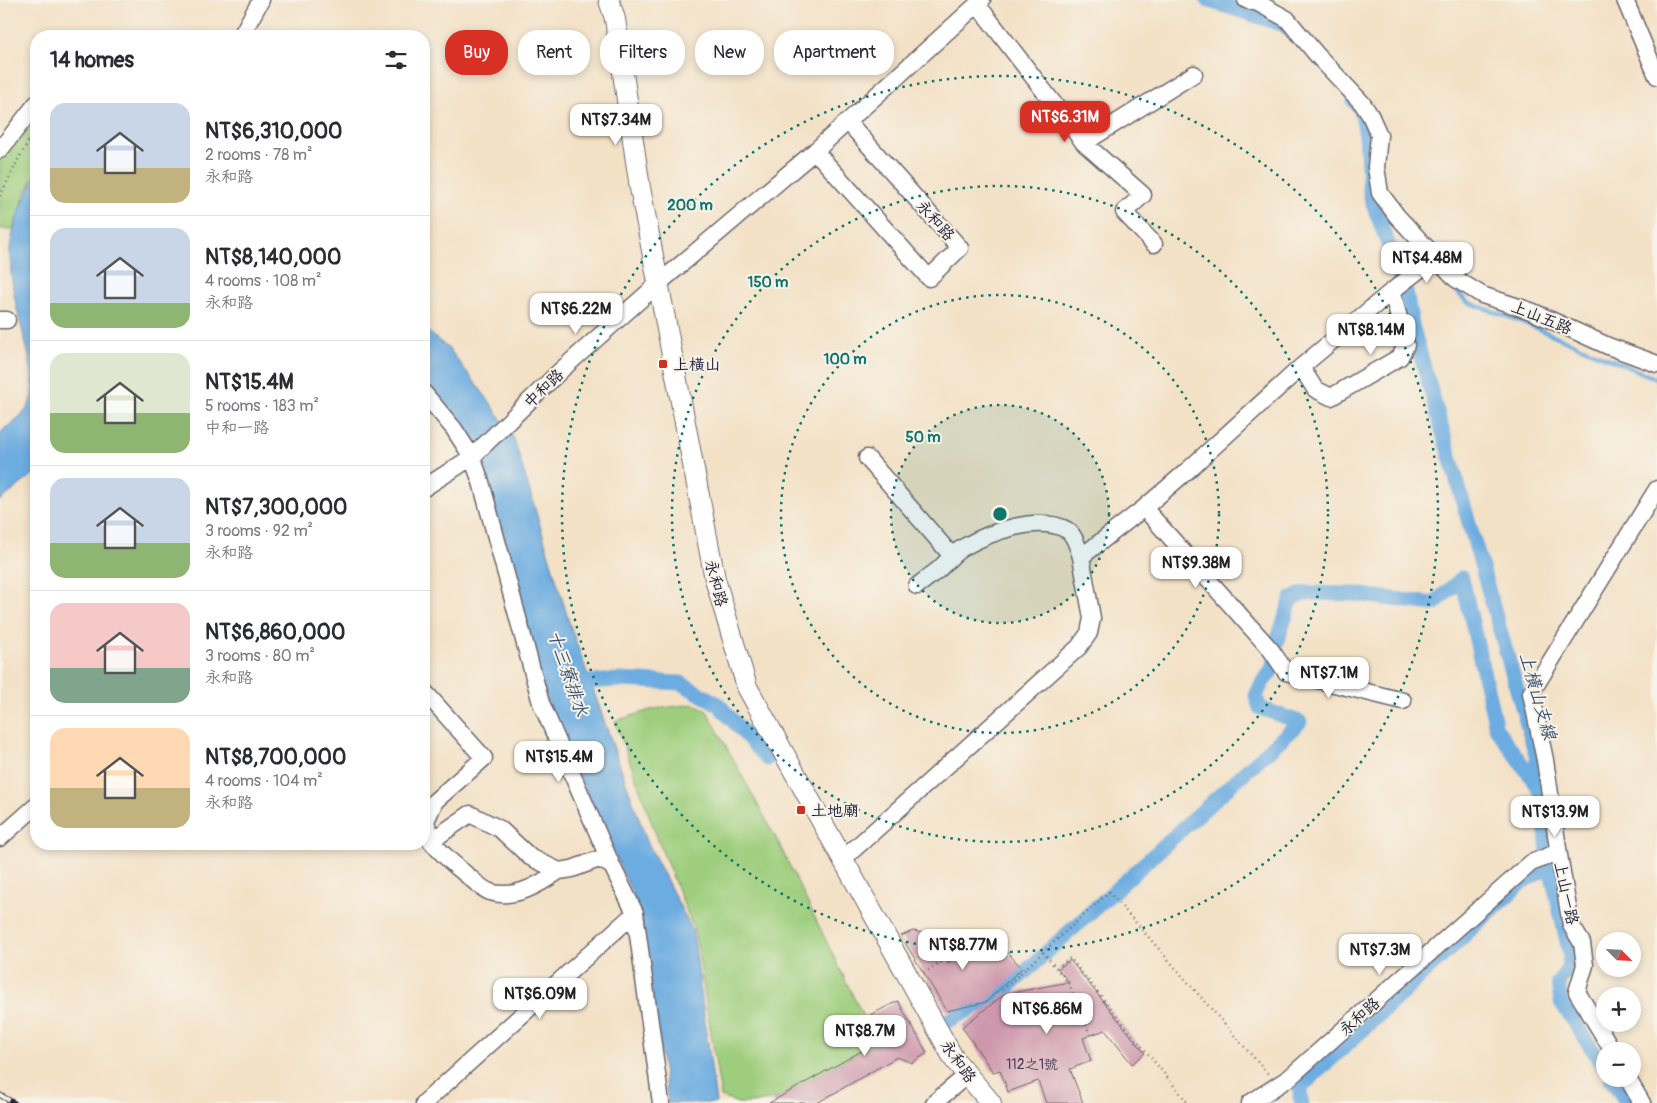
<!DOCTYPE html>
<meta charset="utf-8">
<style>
:root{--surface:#fff;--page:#f2f2f3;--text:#2b2b33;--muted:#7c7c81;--line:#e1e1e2;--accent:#d93025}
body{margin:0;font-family:Pangolin,"LXGW WenKai TC",sans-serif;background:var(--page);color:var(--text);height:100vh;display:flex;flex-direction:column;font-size:19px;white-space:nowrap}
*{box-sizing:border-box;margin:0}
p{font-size:16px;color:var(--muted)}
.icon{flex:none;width:28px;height:28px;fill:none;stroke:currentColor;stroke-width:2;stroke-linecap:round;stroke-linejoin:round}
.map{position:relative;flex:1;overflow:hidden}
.sheet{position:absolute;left:30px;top:30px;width:400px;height:820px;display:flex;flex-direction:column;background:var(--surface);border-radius:20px;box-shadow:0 2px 8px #0003}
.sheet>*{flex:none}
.guide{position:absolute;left:445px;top:30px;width:475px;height:45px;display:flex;gap:10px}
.needle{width:32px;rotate:114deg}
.fabs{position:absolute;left:1596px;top:932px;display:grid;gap:10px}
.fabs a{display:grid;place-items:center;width:45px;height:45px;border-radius:50%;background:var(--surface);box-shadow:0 2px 8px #0003;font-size:25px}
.price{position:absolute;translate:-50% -42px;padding:0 11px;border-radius:10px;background:#fff;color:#222;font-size:16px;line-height:32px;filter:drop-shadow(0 1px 2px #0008)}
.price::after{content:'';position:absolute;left:50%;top:30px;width:15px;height:11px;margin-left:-8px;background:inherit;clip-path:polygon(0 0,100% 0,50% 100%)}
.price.current{background:var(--accent);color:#fff}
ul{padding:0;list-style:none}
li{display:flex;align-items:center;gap:15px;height:125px;padding:0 20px}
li+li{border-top:1px solid var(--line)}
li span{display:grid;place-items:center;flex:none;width:140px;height:100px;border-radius:15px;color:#555}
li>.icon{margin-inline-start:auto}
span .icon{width:60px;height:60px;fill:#fffc;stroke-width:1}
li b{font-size:21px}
h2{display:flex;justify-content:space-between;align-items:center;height:60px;padding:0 20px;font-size:21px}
.chip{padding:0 18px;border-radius:20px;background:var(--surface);box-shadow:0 2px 8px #0003;font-size:18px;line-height:45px}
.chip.current{background:var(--accent);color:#fff}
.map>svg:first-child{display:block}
.green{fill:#9ece7d;stroke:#60785c}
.water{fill:#6cace0;stroke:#47678e}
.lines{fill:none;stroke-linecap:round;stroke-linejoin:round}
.stream{stroke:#6cace0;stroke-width:4.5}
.canal{stroke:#6cace0;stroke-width:15}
.building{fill:#cd97ac}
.minor-casing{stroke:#6b656c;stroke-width:19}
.major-casing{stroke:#6b656c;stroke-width:22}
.path{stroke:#6b656c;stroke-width:2.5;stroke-dasharray:1 4;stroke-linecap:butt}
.minor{stroke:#fff;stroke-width:16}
.major{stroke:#fff;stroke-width:20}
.rail-casing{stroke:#22223b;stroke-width:5.5}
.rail{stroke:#f7f3e8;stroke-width:4;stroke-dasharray:11;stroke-linecap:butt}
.ring{fill:none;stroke:#0f766e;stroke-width:2.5;stroke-dasharray:2.5 5}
.poi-dot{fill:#c8321e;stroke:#f7f3e8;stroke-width:2}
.labels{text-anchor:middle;stroke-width:4;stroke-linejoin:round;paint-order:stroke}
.number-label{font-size:14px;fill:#4d3f57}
.street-label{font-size:16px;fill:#22223b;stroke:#f7f3e8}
.poi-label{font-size:16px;fill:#22223b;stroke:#f7f3e8;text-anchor:start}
.water-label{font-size:18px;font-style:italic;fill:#3c5275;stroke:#f7f3e8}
.centre{fill:#0f766e;stroke:#f7f3e8;stroke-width:2.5}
.ring-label{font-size:15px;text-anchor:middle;font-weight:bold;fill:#0f766e;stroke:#f7f3e8;stroke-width:4;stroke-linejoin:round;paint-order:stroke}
</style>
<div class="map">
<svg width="1657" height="1103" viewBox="0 0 1657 1103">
<rect width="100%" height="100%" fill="#f7f3e8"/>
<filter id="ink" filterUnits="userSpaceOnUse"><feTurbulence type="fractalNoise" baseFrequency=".02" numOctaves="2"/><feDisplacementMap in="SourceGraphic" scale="10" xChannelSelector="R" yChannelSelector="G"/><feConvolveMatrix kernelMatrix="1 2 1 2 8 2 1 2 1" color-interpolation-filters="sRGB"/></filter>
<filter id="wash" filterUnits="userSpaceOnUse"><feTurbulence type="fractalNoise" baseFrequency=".0096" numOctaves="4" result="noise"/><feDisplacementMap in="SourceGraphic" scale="20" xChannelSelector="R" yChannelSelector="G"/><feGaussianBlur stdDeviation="1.12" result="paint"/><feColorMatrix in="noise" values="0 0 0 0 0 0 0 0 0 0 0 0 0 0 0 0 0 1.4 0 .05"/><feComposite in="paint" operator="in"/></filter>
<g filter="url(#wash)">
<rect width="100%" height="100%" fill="#f3e1c6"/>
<path class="green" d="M36,104V174L26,191L13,229H0V150Z
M695,704L707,711L778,842L876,1043L778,1098L752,1103H738L721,1097L695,932L661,848L615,721L654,709Z"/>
<path class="water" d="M36,176V472L0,501V433C7,426 24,415 28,407C41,382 22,335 17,309C13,293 11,276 10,259C8,236 24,196 36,176Z
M424,328L450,350L490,402L514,439L570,625L647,841L693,932L716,1103H668L640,911L546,702L482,463L424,387Z"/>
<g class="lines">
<path class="stream" d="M1372,201L1393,223
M1403,234L1426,260
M1431,265L1467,302L1522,322L1657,379"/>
<path class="canal" d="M1207,0L1285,25L1291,32
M1354,101L1361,109L1366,136L1370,192L1372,201L1406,292L1412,325L1537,759L1550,866L1570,955L1568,969L1558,982L1561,1002L1605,1069
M571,683L619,680L681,683L718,704L767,759
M947,1021L1002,993L1300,722L1260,708L1256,696L1262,683L1270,673L1275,662V647L1292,598L1304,593L1353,594L1434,604L1462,578L1496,728L1539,788
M1611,1079L1627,1103
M1302,1103L1300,1097L1301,1087L1521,883L1550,866"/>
</g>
<g id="blocks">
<path class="building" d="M913,931L927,934L947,963L963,952L966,956L990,934L1022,968L986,1002L947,1011L901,936Z
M1070,960L1145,1053L1132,1064L1105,1030L1083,1038L1091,1061L1070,1069L1083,1103H1046L1038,1081L1008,1092L1000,1070L993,1072L962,1027L1005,994L1069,982L1058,969Z
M898,1001L927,1053L912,1063L897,1057L817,1103H769L876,1043L864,1018Z"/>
</g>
</g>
<g filter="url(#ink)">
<use href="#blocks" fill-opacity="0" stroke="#6b656c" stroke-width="1"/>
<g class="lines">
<defs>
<path id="minor" d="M1246,0L1258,3L1287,19L1317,55L1362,103L1370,115L1379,135L1376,167L1380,193L1397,216L1456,279L1482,295L1531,311L1608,346L1657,364
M1625,0L1657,76
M977,4L1084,143L1194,74
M241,36L261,0
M1084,143L1143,195L1124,212L1154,244
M0,150L36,104
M815,151L929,278L960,248L848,122
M0,320H7
M1301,367L1315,389L1331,397L1400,357L1406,345L1392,291
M424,393L454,429L472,457L481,482L541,703L612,866L635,913L661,1103
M867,458L952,556
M424,488L472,457L559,372L659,283L815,151L982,0
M1144,508L1271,650L1286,672L1403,701
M917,586C924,581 931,575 938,570C947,562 954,552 964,547C990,532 1039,514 1067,530C1075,535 1078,548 1081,557
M424,691L484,758L435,801L426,821L431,841L470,814L500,829L530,857L559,871L572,869L599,859L612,866
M0,838L36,806
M431,841C442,854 454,865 468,876C474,881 482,889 490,892C515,900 540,884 559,871
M843,859L1079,647L1089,633L1092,618L1081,557L1144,508L1187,471L1301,367L1392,291L1436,257
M1613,1051L1577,992L1585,965L1582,943L1571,925L1559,855L1545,760L1531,693L1657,489
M1628,1079L1642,1103
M424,1103L635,913
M934,1103L967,1075
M1250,1103L1289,1078L1531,863L1556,853L1559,855"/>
<path id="major" d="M609,0L615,19L640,188L715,579L747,687L954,1059L991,1103"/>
</defs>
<use href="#minor" class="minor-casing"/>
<use href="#major" class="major-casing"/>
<path class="path" d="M0,196L20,156L30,139L36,138
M1043,952L1069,984L1090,1035
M1057,968L1070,958L1188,1103
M924,973L963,948
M1002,990L1109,892L1269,1075"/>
<use href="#minor" class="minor"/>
<use href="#major" class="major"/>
<defs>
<path id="rail" d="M0,1095L14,1103"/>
</defs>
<use href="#rail" class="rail-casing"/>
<use href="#rail" class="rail"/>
</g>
</g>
<circle cx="1000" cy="514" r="109" fill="#0f766e" fill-opacity=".12"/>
<g class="ring">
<circle cx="1000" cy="514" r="109"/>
<circle cx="1000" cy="514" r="219"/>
<circle cx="1000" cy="514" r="328"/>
<circle cx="1000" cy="514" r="438"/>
</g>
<g class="poi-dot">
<rect x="658" y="359" width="10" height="10" rx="2.5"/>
<rect x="796" y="805" width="10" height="10" rx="2.5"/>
</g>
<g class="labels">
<g class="number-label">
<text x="1032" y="1069">112之1號</text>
</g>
<g class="street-label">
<text transform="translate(936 220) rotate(48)" y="6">永和路</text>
<text transform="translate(1542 317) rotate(22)" y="6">上山五路</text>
<text transform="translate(543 388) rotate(-44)" y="6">中和路</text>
<text transform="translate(717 583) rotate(76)" y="6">永和路</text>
<text transform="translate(1567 893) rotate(78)" y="6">上山一路</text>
<text transform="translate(1359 1016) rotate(-42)" y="6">永和路</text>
<text transform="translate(959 1061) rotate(55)" y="6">永和路</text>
</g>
<g class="poi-label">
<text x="673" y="370">上橫山</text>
<text x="811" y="816">土地廟</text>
</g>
<g class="water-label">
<text transform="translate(568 673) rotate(71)" y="6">十三寮排水</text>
<text transform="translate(1538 696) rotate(74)" y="6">上橫山支線</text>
</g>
</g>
<circle cx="1000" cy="514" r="8" class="centre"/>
<g class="ring-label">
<text x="690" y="210">200 m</text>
<text x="768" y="287">150 m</text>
<text x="845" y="364">100 m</text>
<text x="923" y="442">50 m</text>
</g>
</svg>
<div class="fabs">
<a><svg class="needle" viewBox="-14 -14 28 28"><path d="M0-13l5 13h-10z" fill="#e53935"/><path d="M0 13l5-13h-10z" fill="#7c7c81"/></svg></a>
<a>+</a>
<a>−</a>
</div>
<b class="price current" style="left:1065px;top:143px">NT$6.31M</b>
<b class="price" style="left:616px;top:146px">NT$7.34M</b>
<b class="price" style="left:1427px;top:284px">NT$4.48M</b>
<b class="price" style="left:576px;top:335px">NT$6.22M</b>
<b class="price" style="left:1371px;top:356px">NT$8.14M</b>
<b class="price" style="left:1196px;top:589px">NT$9.38M</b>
<b class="price" style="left:1329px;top:699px">NT$7.1M</b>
<b class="price" style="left:559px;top:783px">NT$15.4M</b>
<b class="price" style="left:1555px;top:838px">NT$13.9M</b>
<b class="price" style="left:963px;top:971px">NT$8.77M</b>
<b class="price" style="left:1380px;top:976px">NT$7.3M</b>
<b class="price" style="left:540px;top:1020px">NT$6.09M</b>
<b class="price" style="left:1047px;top:1035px">NT$6.86M</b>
<b class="price" style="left:865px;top:1057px">NT$8.7M</b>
<div class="guide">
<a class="chip current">Buy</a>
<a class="chip">Rent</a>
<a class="chip">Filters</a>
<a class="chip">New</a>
<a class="chip">Apartment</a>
</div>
<section class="sheet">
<h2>14 homes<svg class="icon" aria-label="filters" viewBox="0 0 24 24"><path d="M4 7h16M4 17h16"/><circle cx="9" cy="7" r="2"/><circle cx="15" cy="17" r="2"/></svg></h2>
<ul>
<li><span style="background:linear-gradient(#c9d6e8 65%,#c2b280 0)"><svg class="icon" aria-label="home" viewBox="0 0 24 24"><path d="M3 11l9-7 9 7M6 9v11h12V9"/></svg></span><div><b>NT$6,310,000</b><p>2 rooms · 78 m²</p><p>永和路</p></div></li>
<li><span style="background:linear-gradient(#c9d6e8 75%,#8fb573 0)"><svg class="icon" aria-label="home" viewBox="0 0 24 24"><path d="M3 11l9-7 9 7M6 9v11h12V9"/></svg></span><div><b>NT$8,140,000</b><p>4 rooms · 108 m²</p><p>永和路</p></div></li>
<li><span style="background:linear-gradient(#dfe7d0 60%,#8fb573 0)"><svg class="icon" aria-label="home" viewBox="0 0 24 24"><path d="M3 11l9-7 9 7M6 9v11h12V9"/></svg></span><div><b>NT$15.4M</b><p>5 rooms · 183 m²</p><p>中和一路</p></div></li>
<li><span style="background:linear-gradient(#c9d6e8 65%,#8fb573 0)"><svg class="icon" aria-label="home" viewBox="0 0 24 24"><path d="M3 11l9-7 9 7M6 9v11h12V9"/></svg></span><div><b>NT$7,300,000</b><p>3 rooms · 92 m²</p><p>永和路</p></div></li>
<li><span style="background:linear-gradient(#f6c9c9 65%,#7fa58c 0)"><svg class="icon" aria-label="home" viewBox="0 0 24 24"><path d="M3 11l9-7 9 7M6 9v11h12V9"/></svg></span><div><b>NT$6,860,000</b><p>3 rooms · 80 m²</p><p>永和路</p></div></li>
<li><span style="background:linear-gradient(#ffd9b3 60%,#c2b280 0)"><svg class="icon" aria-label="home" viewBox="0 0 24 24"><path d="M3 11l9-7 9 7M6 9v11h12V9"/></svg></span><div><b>NT$8,700,000</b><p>4 rooms · 104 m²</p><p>永和路</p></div></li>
</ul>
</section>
</div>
